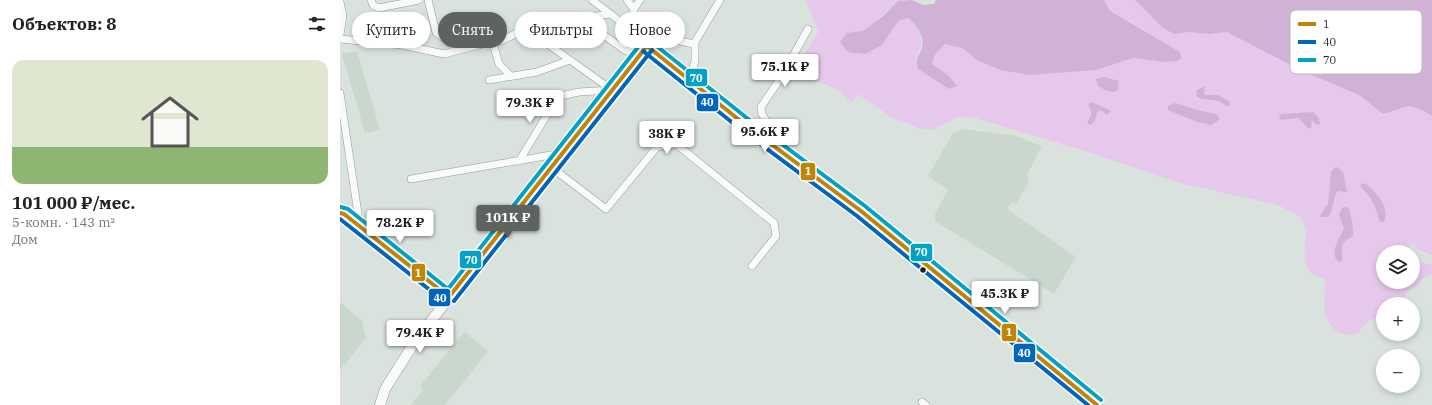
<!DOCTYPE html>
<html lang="ru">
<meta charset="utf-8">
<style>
:root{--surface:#fff;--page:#f2f2f2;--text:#222;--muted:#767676;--line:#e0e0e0;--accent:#5d635f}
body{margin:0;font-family:"IBM Plex Serif",serif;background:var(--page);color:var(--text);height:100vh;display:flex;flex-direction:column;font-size:15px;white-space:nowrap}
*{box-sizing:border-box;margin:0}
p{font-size:13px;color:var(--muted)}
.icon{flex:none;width:22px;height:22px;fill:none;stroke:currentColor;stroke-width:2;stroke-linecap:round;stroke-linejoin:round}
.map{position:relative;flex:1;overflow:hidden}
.details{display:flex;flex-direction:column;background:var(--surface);width:340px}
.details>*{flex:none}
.hud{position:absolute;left:12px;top:12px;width:380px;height:36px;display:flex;gap:8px}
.fabs{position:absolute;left:1036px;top:245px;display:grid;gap:8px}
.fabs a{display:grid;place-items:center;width:44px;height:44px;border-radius:50%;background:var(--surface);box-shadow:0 2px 6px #0003;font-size:20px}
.price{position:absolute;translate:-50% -34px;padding:0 9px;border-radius:4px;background:#fff;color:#222;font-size:13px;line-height:26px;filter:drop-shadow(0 1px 2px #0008)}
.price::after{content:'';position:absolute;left:50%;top:24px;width:12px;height:9px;margin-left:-6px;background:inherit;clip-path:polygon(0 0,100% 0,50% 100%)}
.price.active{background:var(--accent);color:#fff}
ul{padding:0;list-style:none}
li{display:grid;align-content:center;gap:8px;height:212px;padding:0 12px}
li+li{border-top:1px solid var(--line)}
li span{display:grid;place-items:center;height:124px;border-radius:12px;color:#555}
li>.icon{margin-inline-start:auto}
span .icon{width:72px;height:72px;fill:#fffc;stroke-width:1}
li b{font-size:17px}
h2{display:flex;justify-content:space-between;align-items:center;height:48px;padding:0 12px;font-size:17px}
.chip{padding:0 14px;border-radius:18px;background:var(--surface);box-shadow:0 2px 6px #0003;font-size:14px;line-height:36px}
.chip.active{background:var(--accent);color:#fff}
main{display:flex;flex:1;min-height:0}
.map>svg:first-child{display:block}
.built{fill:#c9d7cf}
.green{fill:#e6c8ec}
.forest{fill:#cfb2d6}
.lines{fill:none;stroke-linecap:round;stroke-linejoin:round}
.street-casing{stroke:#959b98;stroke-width:8}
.secondary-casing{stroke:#959b98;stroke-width:11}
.street{stroke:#f9fbfa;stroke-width:7}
.secondary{stroke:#f9fbfa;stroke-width:10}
.bus-1-casing{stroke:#fff;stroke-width:7}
.bus-2-casing{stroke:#fff;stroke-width:7}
.bus-3-casing{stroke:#fff;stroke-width:7}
.bus-1{stroke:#c08407;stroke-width:4}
.bus-2{stroke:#0065bd;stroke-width:4}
.bus-3{stroke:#01a2c5;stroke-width:4}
.bus-dot{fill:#191e1b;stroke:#fff;stroke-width:1.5}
.key{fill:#fff;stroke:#babcbb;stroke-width:1}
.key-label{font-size:11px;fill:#191e1b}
.line-badge{stroke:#fff;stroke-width:1.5}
.badge-label{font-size:11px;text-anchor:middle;font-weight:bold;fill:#fff}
</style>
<main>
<section class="details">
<h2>Объектов: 8<svg class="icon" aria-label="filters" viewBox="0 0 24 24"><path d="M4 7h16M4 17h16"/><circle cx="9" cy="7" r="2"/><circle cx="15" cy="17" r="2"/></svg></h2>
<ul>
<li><span style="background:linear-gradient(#dfe7d0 70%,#8fb573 0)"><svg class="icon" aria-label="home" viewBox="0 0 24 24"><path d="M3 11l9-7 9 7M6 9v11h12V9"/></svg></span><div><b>101 000 ₽/мес.</b><p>5-комн. · 143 m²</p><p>Дом</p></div></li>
</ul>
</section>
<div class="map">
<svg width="1092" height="405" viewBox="0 0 1092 405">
<rect width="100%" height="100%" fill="#dae2de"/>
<path class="built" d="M17,51L40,130L25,133L2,54Z
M623,129L676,136L702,146L687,175L689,182L676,204L672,202L667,209L736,257L714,294L595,221V214L608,190L588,176L613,133Z
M0,302L22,321L26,338L0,370Z
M124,332L148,351L105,405H71L83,390L80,386Z"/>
<path class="green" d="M466,0H565C550,2 538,25 522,31C518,33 512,33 507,33L542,45L559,20L569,18C582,35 585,39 576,59L594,80L609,89L616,85L608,75L592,65L595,54L605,44L622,48L637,60L756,70L793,58L826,62L840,52L770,11L764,0H795L810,15L834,34L848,32L869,34L887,32L962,71L1019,95L1043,114C1069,108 1065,100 1092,116V255L1079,250L1073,244H1070L1067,252H1043V282H1073V261L1092,265V274L1083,278L1078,285L1067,291L1065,296L1064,304H1043V316C1024,317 1021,334 1014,335C1009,336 1002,333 997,332C980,314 985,306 985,282L983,278L974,275L968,269L964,260L966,232L963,221L959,216L938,205L840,183L745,151L635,118L618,117L593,130L578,128L566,122L554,119L518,94L512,103L497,89L469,78V74L458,66L478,32Z"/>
<path class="forest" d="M572,0L583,5L594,4L596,0H764L770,11L840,52L841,59L837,61L826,62L793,58L756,70L689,75L660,70L637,60L622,48L605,44L595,54L592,64L608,75L617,86L609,89L578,69C575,56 579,59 582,47C585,35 576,27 569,18L559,20L542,45L525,54L508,52L500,42L507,33L523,31L542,17L558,1Z
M795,0H1092V116C1065,100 1069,108 1043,114L1019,95L962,71L887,32L869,34L848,32L834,34L823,28Z
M764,77L779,81L778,90L773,92L767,91L758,86L756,79Z
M865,86L864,93L866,95H878L890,102V105L886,106C876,96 867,103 856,96L857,90Z
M751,102C754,103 770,110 771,111L767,115L762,111H758L754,122L750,125L747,123L752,113L748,105Z
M835,103L857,110L876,114L880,119L871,125L857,122L828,110V106Z
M973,112L979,118L980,124L977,125L972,121L971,124L972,127L969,129L958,118L941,120L939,118L941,114Z
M997,167L1003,172L1007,191L1006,192L999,191L996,193L991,212L988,217H981L980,215L988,204L991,172L994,168Z
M1022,183L1028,185C1038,195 1050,208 1044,222H1040C1037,213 1035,204 1029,196C1026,192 1023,190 1020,186Z
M1003,207H1006L1009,209C1011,216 1014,230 1013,236C1011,238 1007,239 1005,241C999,247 1004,254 1002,261L999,262C988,253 1000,238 1004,229L999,214Z"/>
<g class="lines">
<defs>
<path id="street" d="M31,0L33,5L39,8L79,0
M88,0L96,32L118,50
M252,0L290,29L307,46
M287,0L294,9
M0,2L3,16L0,35
M240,18L286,51H303
M292,20L325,32L340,41L354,44
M206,24L209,45L272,90
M291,25L294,9L300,0
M0,39L62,45L104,54L138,45L163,40L191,26L270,14
M153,43L159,64L171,76
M149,80L197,72L230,60
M349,81L355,61V42L380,0
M0,93L20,227
M162,109L239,92L272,90
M428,142L430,127L422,114L421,107L442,76L468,29
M179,161L218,97
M211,167L266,209L317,147L336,144L434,223L436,236L412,266
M71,179L223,153
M582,402L586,405"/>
<path id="secondary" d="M0,213L4,214L109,297
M40,405L45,389L76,340L307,46L403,123L521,211L757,405"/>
</defs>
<use href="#street" class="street-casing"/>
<use href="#secondary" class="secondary-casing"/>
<use href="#street" class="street"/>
<use href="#secondary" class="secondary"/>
<defs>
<path id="bus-1" d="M307,46L403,123L521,211L757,405
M0,213L4,214L109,297
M109,297L307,46"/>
<path id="bus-2" d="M303,51L399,128L517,216L748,405
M0,219L105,302
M114,301L312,50"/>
<path id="bus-3" d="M1,207L8,209L108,289L302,42L309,40L407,118L525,206L761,400"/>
</defs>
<use href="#bus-1" class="bus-1-casing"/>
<use href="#bus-2" class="bus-2-casing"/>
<use href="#bus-3" class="bus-3-casing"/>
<use href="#bus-1" class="bus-1"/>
<use href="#bus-2" class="bus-2"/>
<use href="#bus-3" class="bus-3"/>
</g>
<circle class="bus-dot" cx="583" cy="270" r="3.5"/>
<rect x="950" y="10" width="132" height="64" rx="6" class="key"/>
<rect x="958" y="22" width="18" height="4" fill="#c08407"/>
<rect x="958" y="40" width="18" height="4" fill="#0065bd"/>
<rect x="958" y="58" width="18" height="4" fill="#01a2c5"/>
<g class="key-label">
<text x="983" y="28">1</text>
<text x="983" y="46">40</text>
<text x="983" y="64">70</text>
</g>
<g class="line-badge">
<rect x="345" y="68" width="23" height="19" rx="4" fill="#01a2c5"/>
<rect x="356" y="93" width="23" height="19" rx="4" fill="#0065bd"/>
<rect x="460" y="162" width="16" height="19" rx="4" fill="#c08407"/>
<rect x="570" y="243" width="23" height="19" rx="4" fill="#01a2c5"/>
<rect x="119" y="250" width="23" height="19" rx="4" fill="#01a2c5"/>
<rect x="71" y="263" width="15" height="19" rx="4" fill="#c08407"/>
<rect x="88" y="288" width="23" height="19" rx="4" fill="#0065bd"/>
<rect x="661" y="323" width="16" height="19" rx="4" fill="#c08407"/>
<rect x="673" y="343" width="23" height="20" rx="4" fill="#0065bd"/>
</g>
<g class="badge-label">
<text x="356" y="82">70</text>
<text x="367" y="106">40</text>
<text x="468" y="175">1</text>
<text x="581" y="256">70</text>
<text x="131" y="264">70</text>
<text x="78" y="277">1</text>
<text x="100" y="302">40</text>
<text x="669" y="336">1</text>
<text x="684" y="357">40</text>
</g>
</svg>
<div class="fabs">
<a><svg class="icon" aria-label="layers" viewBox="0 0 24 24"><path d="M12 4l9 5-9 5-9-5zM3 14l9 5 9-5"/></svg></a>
<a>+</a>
<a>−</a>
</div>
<b class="price" style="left:445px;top:88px">75.1K ₽</b>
<b class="price" style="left:190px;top:124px">79.3K ₽</b>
<b class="price" style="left:425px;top:153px">95.6K ₽</b>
<b class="price" style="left:327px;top:155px">38K ₽</b>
<b class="price active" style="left:168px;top:239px">101K ₽</b>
<b class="price" style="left:60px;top:244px">78.2K ₽</b>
<b class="price" style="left:665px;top:315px">45.3K ₽</b>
<b class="price" style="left:80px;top:354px">79.4K ₽</b>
<div class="hud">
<a class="chip">Купить</a>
<a class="chip active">Снять</a>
<a class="chip">Фильтры</a>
<a class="chip">Новое</a>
</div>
</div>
</main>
